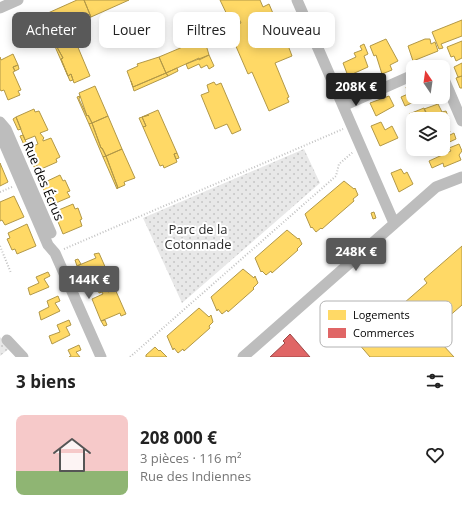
<!DOCTYPE html>
<html lang="fr">
<meta charset="utf-8">
<style>
:root{--surface:#fff;--page:#f6f6f6;--text:#222;--muted:#767676;--line:#e0e0e0;--accent:#595959}
body{margin:0;font-family:"Open Sans",sans-serif;background:var(--page);color:var(--text);height:100vh;display:flex;flex-direction:column;font-size:15px;white-space:nowrap}
*{box-sizing:border-box;margin:0}
p{font-size:13px;color:var(--muted)}
.icon{flex:none;width:22px;height:22px;fill:none;stroke:currentColor;stroke-width:2;stroke-linecap:round;stroke-linejoin:round}
.map{position:relative;height:357px;overflow:hidden}
.panel{display:flex;flex-direction:column;background:var(--surface);flex:1}
.panel>*{flex:none}
.banner{position:absolute;left:12px;top:12px;width:438px;height:36px;display:flex;gap:8px}
.needle{width:26px;rotate:347deg}
.controls{position:absolute;left:406px;top:60px;display:grid;gap:8px}
.controls a{display:grid;place-items:center;width:44px;height:44px;border-radius:8px;background:var(--surface);box-shadow:0 2px 10px #0003;font-size:20px}
.price{position:absolute;translate:-50% -34px;padding:0 9px;border-radius:4px;background:var(--accent);color:#fff;font-size:13px;line-height:26px;filter:drop-shadow(0 1px 2px #0008)}
.price::after{content:'';position:absolute;left:50%;top:24px;width:12px;height:9px;margin-left:-6px;background:inherit;clip-path:polygon(0 0,100% 0,50% 100%)}
.price.selected{background:#222;color:#fff}
ul{padding:0;list-style:none}
li{display:flex;align-items:center;gap:12px;height:100px;padding:0 16px}
li+li{border-top:1px solid var(--line)}
li span{display:grid;place-items:center;flex:none;width:112px;height:80px;border-radius:8px;color:#555}
li>.icon{margin-inline-start:auto}
span .icon{width:48px;height:48px;fill:#fffc;stroke-width:1}
li b{font-size:17px}
h2{display:flex;justify-content:space-between;align-items:center;height:48px;padding:0 16px;font-size:17px}
.chip{padding:0 14px;border-radius:8px;background:var(--surface);box-shadow:0 2px 10px #0003;font-size:14px;line-height:36px}
.chip.selected{background:var(--accent);color:#fff}
.map>svg:first-child{display:block}
.park{fill:url(#park-dots)}
.homes{fill:#ffd966;stroke:#b29847}
.shops{fill:#e06666;stroke:#9d4747}
.lines{fill:none;stroke-linecap:round;stroke-linejoin:round}
.path{stroke:#c2c2c2;stroke-width:2;stroke-dasharray:1 2;stroke-linecap:butt}
.minor{stroke:#bdbdbd;stroke-width:11}
.labels{text-anchor:middle;stroke-width:4;stroke-linejoin:round;paint-order:stroke}
.street-label{font-size:13px;fill:#000;stroke:#fff}
.park-label{font-size:13px;fill:#2c2c2c;stroke:#fff}
.key{fill:#fff;stroke:#b2b2b2;stroke-width:1}
.key-label{font-size:11px;fill:#000}
</style>
<div class="map">
<svg width="462" height="357" viewBox="0 0 462 357">
<defs>
<pattern id="park-dots" width="8" height="8" patternUnits="userSpaceOnUse"><rect width="8" height="8" fill="#e8e8e8"/><path d="M2 2h.1M6 6h.1" fill="none" stroke="#c5c5c5" stroke-width="1.8" stroke-linecap="round"/></pattern>
</defs>
<rect width="100%" height="100%" fill="#fff"/>
<path class="park" d="M304,149L320,183L182,303L143,218Z
M0,337L10,348L0,356Z"/>
<path class="homes" d="M77,0H84L91,17L69,26L90,76L74,83L71,74L68,76L61,59L63,58L48,31L50,30L45,18L50,16L48,13Z
M84,0H129L91,17Z
M220,0H260L263,7L269,4L275,18L269,20L279,43L286,40L292,56L275,63L289,97L287,98L289,102L269,111L252,72L248,74L228,28L241,23L238,17L230,21Z
M45,18L50,30L48,31L63,58L61,59L68,76L71,74L73,80L70,81L43,19Z
M462,20V36L441,44L443,48L439,49L432,32Z
M204,38L209,55L199,60V58L166,73L159,57Z
M386,39L398,61L390,65L392,70L382,74L376,55L374,56L370,46Z
M425,39H430L431,44L435,42L438,51L413,61L408,46Z
M462,41V58L456,61L454,56L451,57L447,47Z
M364,44L368,54L364,56L368,67L348,76L343,63L356,57L354,53L362,50L360,46Z
M13,54L18,65L13,67L15,71L13,72L21,90L18,91L20,95L8,100L4,90L1,91L0,89V57L1,60Z
M209,55L214,66L209,69L207,65L201,68L199,64L188,69L186,64Z
M159,57L166,73L133,87L127,71L138,66L137,64Z
M462,63V76L458,77L454,67Z
M18,65L19,69L15,71L13,67Z
M177,68L178,71L168,76L166,73Z
M166,73L168,76L134,91L131,81L133,87Z
M462,76V88H460L456,78Z
M214,82L216,85L221,83L241,130L232,134L227,124L215,129L201,95L209,92L207,85Z
M413,84V97H425L405,106L401,97L408,94L406,87Z
M95,86L108,116L92,123L88,115L87,116L79,93Z
M80,96L79,99L87,116L88,115L92,123L89,124L77,97Z
M389,96L394,106L376,116L370,103Z
M438,104L442,112L446,111L449,119L445,121L443,117L429,119L424,109Z
M424,108L429,118L413,119V123L409,114Z
M34,109L35,112L39,111L48,130L40,133L44,138L43,139V141L51,138L60,157L56,159L57,162L39,170L29,148L38,144L35,136L25,140L16,117Z
M158,110L177,153L174,154L177,162L164,168L163,165L160,166L143,127L146,126L142,117Z
M149,115L142,117L146,126L143,127L139,118Z
M108,116L122,149L106,156L102,148H101L92,123Z
M16,117L21,129L18,130L13,119Z
M446,121L450,132L448,133L450,135L454,133L456,139L443,145V122Z
M381,122L385,130L392,126L398,138L380,146L371,126Z
M92,123L101,148H102L106,156L103,157L89,124Z
M23,135L31,153L28,154L20,136Z
M459,144L462,151L459,155L461,160L444,167L443,163L432,168L429,161L451,151L449,148Z
M122,149L135,178L124,182L125,185L118,188L106,156Z
M177,153L179,158L176,159L174,154Z
M106,156L118,188L117,189L103,157Z
M34,159L39,170L36,171L31,160Z
M0,163L8,182L0,186Z
M401,169L404,174L407,172L413,184L399,192L391,173Z
M60,175L63,181L65,180L70,191L67,192L70,197L51,205L41,184Z
M344,181L354,189L355,188L358,195L353,199L354,201L339,214L322,229L321,228L316,232L312,227L311,228L305,214Z
M14,196L24,217L5,225L2,220L0,221V202Z
M73,204L75,209L78,208L82,219L80,220L82,226L63,234L54,212Z
M374,212L376,218L373,219L371,213Z
M27,224L36,246L17,254L15,249L12,250L7,239L10,238L8,233Z
M287,230L298,239L299,238L302,244L297,249L298,250L272,273L271,271L266,275L262,271L261,272L255,258Z
M462,246V305L431,332L454,357H370L358,343L427,283L424,279Z
M99,253L110,278L103,281L108,292L115,289L126,314L121,316L120,313L101,321L92,299L103,294L102,292L99,293L97,286L99,285L98,283L87,288L77,266L96,258L94,254Z
M78,259L81,264L77,266L75,260Z
M243,269L254,278L255,276L258,283L253,288L254,289L228,312L227,310L222,314L218,309L217,311L211,297Z
M48,272L50,276L44,279L49,287L30,295L28,288L39,283L36,277Z
M58,296L60,301L55,303L60,311L41,320L39,312L49,307L47,301Z
M199,308L209,317L211,315L213,322L209,326L210,328L184,351L183,349L178,353L174,348L173,350L167,336Z
M69,320L71,325L66,327L70,335L52,344L49,336L60,332L57,325Z
M105,320L107,325L104,326L101,321Z
M79,345L81,350L76,352L80,357H69L71,356L68,350Z
M155,347L159,351L160,350L167,357H146V355Z"/>
<path class="shops" d="M290,334L310,357H270L285,343L283,341Z"/>
<g class="lines">
<path class="path" d="M0,192L12,187
M0,246L11,273
M64,249L343,129
M130,357L336,176L339,164L353,152"/>
<path class="minor" d="M297,0L394,223
M0,8L18,0
M431,67H434
M443,77L462,121
M343,106L413,75
M0,122L6,129L51,233
M0,134L48,245L55,253L101,357
M7,340L23,357
M243,357L436,187L462,177"/>
</g>
<g class="labels">
<g class="street-label">
<text transform="translate(44 181) rotate(67)" y="5">Rue des Écrus</text>
</g>
<g class="park-label">
<text x="198" y="234">Parc de la<tspan x="198" dy="15">Cotonnade</tspan></text>
</g>
</g>
<rect x="320" y="301" width="132" height="46" rx="6" class="key"/>
<rect x="328" y="310" width="18" height="10" fill="#ffd966"/>
<rect x="328" y="328" width="18" height="10" fill="#e06666"/>
<g class="key-label">
<text x="353" y="319">Logements</text>
<text x="353" y="337">Commerces</text>
</g>
</svg>
<div class="controls">
<a><svg class="needle" viewBox="-14 -14 28 28"><path d="M0-13l5 13h-10z" fill="#e53935"/><path d="M0 13l5-13h-10z" fill="#767676"/></svg></a>
<a><svg class="icon" aria-label="layers" viewBox="0 0 24 24"><path d="M12 4l9 5-9 5-9-5zM3 14l9 5 9-5"/></svg></a>
</div>
<b class="price selected" style="left:356px;top:107px">208K €</b>
<b class="price" style="left:356px;top:272px">248K €</b>
<b class="price" style="left:89px;top:300px">144K €</b>
<div class="banner">
<a class="chip selected">Acheter</a>
<a class="chip">Louer</a>
<a class="chip">Filtres</a>
<a class="chip">Nouveau</a>
</div>
</div>
<section class="panel">
<h2>3 biens<svg class="icon" aria-label="filters" viewBox="0 0 24 24"><path d="M4 7h16M4 17h16"/><circle cx="9" cy="7" r="2"/><circle cx="15" cy="17" r="2"/></svg></h2>
<ul>
<li><span style="background:linear-gradient(#f6c9c9 70%,#8fb573 0)"><svg class="icon" aria-label="home" viewBox="0 0 24 24"><path d="M3 11l9-7 9 7M6 9v11h12V9"/></svg></span><div><b>208 000 €</b><p>3 pièces · 116 m²</p><p>Rue des Indiennes</p></div><svg class="icon" aria-label="heart" viewBox="0 0 24 24"><path d="M12 20l-8-8c-3-5 5-10 8-4 3-6 11-1 8 4z"/></svg></li>
</ul>
</section>
